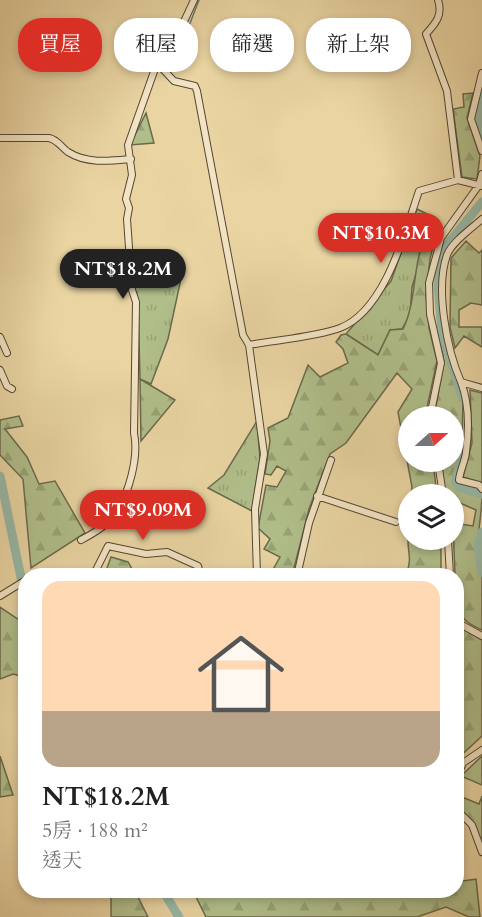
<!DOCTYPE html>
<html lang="zh-TW">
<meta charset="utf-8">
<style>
:root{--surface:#fff;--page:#f6f6f6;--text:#202124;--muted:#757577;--line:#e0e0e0;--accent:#d93025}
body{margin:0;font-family:Cardo,"Noto Serif TC",serif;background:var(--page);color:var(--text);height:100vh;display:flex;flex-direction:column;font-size:22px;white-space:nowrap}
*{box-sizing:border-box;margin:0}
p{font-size:20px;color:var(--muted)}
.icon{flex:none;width:33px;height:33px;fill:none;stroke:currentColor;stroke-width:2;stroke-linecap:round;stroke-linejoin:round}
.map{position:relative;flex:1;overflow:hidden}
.side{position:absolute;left:18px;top:568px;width:446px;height:330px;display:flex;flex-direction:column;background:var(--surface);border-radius:24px;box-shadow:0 3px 9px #0003}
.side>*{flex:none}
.banner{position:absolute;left:18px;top:18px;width:447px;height:54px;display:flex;gap:12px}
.needle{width:39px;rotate:69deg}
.tools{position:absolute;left:398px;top:406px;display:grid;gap:12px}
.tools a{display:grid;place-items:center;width:66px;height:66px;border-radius:50%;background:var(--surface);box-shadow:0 3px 9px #0003;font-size:30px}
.price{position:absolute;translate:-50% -51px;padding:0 14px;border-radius:21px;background:var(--accent);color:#fff;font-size:20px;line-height:39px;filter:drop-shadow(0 2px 3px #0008)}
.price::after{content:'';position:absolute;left:50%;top:36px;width:18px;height:14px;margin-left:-9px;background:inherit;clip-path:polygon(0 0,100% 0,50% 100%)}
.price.active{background:#222;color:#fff}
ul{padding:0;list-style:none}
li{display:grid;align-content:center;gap:12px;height:318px;padding:0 24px}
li+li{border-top:2px solid var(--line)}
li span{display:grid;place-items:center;height:186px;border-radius:18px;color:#555}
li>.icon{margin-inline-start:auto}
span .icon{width:108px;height:108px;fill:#fffc;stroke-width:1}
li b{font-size:26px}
.pill{padding:0 21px;border-radius:24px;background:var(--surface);box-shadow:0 3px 9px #0003;font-size:21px;line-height:54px}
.pill.active{background:var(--accent);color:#fff}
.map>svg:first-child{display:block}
.grass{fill:url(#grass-tufts);stroke:#6a6a4c;stroke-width:1.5}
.forest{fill:url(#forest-firs);stroke:#6a6a4c;stroke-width:1.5}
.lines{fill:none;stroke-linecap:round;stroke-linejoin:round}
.stream{stroke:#697869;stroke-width:1.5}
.river{stroke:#97b8a6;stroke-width:9}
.street-casing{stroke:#554633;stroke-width:8}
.street{stroke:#f1e3c3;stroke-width:6}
</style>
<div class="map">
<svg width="482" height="917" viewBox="0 0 482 917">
<defs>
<pattern id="grass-tufts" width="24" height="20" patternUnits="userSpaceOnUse" patternTransform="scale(1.5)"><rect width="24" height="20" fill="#b0be8a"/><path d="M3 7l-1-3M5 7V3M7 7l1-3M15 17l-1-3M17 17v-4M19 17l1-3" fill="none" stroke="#97a376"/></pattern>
<pattern id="forest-firs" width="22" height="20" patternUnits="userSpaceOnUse" patternTransform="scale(1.5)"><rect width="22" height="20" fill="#b0be8a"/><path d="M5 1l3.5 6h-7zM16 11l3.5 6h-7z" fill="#97a376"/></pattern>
</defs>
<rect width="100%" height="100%" fill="#e9d4a2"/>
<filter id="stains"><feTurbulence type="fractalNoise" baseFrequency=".00333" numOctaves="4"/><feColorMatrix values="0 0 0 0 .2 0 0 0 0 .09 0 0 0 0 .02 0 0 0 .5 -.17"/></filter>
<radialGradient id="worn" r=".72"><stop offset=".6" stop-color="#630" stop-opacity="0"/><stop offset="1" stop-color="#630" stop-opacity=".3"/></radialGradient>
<path class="grass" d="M417,209L437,219L431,225L412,287L410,315L402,329L390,330L378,355L346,334L391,281Z
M133,262L182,274L168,339L151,384L140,379L138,299L134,287Z
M257,421L260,458L252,511L208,488L224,475Z"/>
<path class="forest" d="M473,93L467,118L480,156L477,179L462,177L453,109L464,107L463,94Z
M146,113L154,143L130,145Z
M437,219L439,221L430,259L426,295L429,328L437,361L425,417H408V462H433L437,495H411L412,487L398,412L412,389L397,373L346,443L330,454L309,509L292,576H261L260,571L271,573L280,557L264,549L270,539L258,528L266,485L277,487L286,471L277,466L271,475L265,474L270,441L268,428L288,418L308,365L320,377L348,363L343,349L336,342L341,335L346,334L378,355L390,330L403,329C420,295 409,249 437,219Z
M466,241L479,253L482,250V305L471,303L459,310V327H482V347L464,336L455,348L450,327L451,258Z
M445,344L463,399L462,453L454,479L456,484L478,490L482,494C482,515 477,534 477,556H482V630C468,624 459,618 456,602L453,523L473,526L476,510L453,500V495H445L441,462H453V417H434L444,362L441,345Z
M140,379L175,400L141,441Z
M470,390L482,393V483L463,477L472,443Z
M19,416L23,426L5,429L27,457L39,484L55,481L85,533L31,568L23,479L0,455V420Z
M408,535V540H441V576H406C413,554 407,555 408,535Z
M111,557L128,562L136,576H116L107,568Z
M0,607L25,624V677L13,674L0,679Z
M456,625L482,640V736L456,760Z
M0,756L13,795L0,797Z
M482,756V785L461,776Z
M457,795L479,804L482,796V846L475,825L456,806Z
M476,879L480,917H469L446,907L417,917H206L193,891H456V882Z
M111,891H135L148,917H111Z"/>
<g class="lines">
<path class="stream" d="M168,62L180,49L199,0"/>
<path class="river" d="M482,95L479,122L482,134
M463,399L442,334L438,284L440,261L446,246L482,202
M464,454L455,482L460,488L482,494
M0,476L26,602
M482,532L478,544L482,573
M163,891L179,917"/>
<defs>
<path id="street" d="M194,0L174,43L157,63L174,81L195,86L197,91L243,335L249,345L264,454L255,509L257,576
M438,0C443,15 436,23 426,34L447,91L458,180
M482,73L471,119L482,151
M0,138H49C58,140 61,147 68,152C87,164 110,161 131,159
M482,219C472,228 452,242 447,255C435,289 447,350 461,382L482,388
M0,337L7,353
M249,345C275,340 316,337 340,328C385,311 405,232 419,191L458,180L482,186
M0,370L7,386L12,389
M461,382C469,403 469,430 466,452C465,462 460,470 459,480L479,485L482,489
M430,417L441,363L430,314L429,283L441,238L479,185L482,174
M438,462L443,495
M317,496L396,522
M81,540C94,533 106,526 115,514C129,494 139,457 134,433L136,302L132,290L127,219L129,208L126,199L132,175L128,145L157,63
M448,540L450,576
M32,576L37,573
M97,576L96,570L108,546L146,554L167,552L198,566L201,576
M297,576L309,523L331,460
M0,596L26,580
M456,618L462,625L482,636
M456,779L463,763L482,750
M456,809L472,825L482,852"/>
</defs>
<use href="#street" class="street-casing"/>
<use href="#street" class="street"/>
</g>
<rect width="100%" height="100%" filter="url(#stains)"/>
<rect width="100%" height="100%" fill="url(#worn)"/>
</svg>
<div class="tools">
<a><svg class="needle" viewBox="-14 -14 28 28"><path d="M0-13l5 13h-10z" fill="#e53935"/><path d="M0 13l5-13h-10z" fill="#757577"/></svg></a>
<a><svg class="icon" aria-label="layers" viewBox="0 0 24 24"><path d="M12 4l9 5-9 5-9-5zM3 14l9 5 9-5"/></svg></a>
</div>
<b class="price" style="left:381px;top:264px">NT$10.3M</b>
<b class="price active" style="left:123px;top:300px">NT$18.2M</b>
<b class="price" style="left:143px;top:541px">NT$9.09M</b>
<div class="banner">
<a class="pill active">買屋</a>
<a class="pill">租屋</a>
<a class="pill">篩選</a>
<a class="pill">新上架</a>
</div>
<section class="side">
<ul>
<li><span style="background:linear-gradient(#ffd9b3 70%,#b9a48a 0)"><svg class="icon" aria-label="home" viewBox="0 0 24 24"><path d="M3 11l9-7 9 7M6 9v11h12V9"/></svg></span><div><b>NT$18.2M</b><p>5房 · 188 m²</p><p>透天</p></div></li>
</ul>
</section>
</div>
